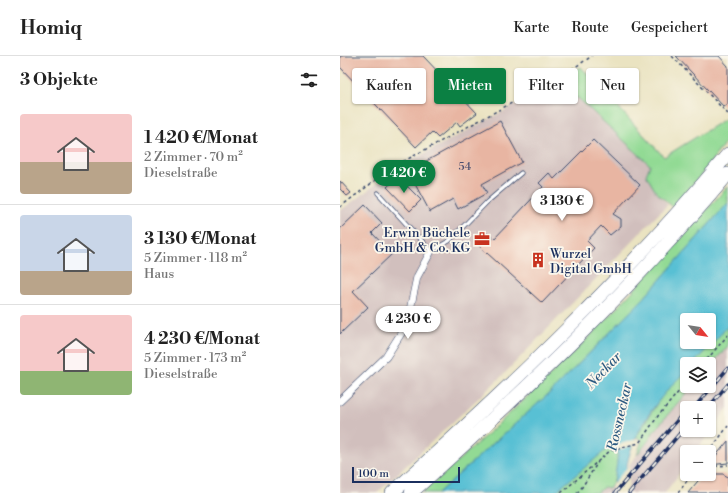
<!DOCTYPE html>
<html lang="de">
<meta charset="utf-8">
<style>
:root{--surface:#fff;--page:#f6f6f6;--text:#222;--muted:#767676;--line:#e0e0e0;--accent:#0b8043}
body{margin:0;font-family:"Libre Bodoni",serif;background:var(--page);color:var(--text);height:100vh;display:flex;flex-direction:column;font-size:15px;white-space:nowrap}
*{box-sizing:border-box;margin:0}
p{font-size:13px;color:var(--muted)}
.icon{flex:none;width:22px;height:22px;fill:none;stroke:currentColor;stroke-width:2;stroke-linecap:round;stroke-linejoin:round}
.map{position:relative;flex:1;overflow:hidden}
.details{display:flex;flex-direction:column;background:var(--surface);width:340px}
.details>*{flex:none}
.banner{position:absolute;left:12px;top:12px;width:316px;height:36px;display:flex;gap:8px}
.needle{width:26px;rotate:120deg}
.fabs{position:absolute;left:340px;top:257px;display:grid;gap:8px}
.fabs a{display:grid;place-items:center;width:36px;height:36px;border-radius:4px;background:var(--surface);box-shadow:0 1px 3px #0004;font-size:20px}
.scale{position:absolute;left:12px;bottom:10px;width:108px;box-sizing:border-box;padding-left:4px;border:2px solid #1b2f5e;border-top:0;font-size:11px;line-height:14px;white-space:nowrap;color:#1b2f5e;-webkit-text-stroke:3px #fbf7ec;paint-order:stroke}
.price{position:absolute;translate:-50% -34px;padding:0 9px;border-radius:14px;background:#fff;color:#222;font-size:13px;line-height:26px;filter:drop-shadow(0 1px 2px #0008)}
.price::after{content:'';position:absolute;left:50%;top:24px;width:12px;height:9px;margin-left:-6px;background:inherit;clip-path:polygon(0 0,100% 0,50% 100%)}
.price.on{background:var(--accent);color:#fff}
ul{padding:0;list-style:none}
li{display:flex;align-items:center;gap:12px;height:100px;padding:0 20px}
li+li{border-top:1px solid var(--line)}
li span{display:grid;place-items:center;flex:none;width:112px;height:80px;border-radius:4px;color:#555}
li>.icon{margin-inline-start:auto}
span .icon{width:48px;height:48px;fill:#fffc;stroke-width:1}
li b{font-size:17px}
h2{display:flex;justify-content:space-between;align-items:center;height:48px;padding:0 20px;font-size:17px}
.chip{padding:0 14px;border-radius:4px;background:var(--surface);box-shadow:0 1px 3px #0004;font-size:14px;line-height:36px}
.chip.on{background:var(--accent);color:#fff}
header{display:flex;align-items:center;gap:24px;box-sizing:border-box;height:56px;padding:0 20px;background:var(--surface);border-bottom:1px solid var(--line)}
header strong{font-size:19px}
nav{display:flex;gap:22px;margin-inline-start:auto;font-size:14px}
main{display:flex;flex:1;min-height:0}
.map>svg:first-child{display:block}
.industrial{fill:#d1bfbd;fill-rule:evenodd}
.green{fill:#92da94;stroke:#568479}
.water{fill:#58c0d4;stroke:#3a7899;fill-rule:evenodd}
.pier{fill:#eae3c1}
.building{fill:#e8b5a2}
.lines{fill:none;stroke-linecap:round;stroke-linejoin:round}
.lane-casing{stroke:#3a4a6d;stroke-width:5}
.street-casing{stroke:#3a4a6d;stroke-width:8}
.highway-casing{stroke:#3a4a6d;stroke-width:14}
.path{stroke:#3a4a6d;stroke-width:1.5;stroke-dasharray:3 3;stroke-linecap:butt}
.lane{stroke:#fff;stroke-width:3.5}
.street{stroke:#fff;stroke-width:7}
.highway{stroke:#fff;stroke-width:13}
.rail-casing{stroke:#1b2f5e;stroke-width:3.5}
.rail{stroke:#fbf7ec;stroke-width:2;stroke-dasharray:6;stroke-linecap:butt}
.labels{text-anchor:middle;stroke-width:3.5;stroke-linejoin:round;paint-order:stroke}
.number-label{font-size:11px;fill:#4e506f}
.poi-label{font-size:13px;fill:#1b2f5e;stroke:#fbf7ec;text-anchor:end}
.water-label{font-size:14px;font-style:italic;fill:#2d5a81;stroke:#fbf7ec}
</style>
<header>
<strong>Homiq</strong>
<nav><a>Karte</a><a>Route</a><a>Gespeichert</a></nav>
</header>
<main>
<section class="details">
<h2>3 Objekte<svg class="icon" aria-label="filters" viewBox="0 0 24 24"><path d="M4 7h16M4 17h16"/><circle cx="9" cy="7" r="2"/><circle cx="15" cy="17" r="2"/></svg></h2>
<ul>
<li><span style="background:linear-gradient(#f6c9c9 60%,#b9a48a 0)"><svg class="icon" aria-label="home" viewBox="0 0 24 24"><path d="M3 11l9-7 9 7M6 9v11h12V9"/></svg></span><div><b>1 420 €/Monat</b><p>2 Zimmer · 70 m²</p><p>Dieselstraße</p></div></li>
<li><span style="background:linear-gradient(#c9d6e8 70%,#b9a48a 0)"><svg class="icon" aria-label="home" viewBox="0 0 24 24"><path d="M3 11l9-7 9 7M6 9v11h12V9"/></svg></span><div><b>3 130 €/Monat</b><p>5 Zimmer · 118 m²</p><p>Haus</p></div></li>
<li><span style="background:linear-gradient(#f6c9c9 70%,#8fb573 0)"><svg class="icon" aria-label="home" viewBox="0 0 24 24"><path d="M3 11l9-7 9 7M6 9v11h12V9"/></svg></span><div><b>4 230 €/Monat</b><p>5 Zimmer · 173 m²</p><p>Dieselstraße</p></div></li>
</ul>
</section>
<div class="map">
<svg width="388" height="437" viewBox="0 0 388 437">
<rect width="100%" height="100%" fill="#fbf7ec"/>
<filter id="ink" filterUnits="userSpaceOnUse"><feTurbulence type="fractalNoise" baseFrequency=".025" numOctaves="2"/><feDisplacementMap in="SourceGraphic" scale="8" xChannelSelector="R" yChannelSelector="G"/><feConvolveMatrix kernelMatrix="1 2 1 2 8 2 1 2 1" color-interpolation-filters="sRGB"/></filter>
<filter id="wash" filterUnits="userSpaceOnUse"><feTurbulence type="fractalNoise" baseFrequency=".012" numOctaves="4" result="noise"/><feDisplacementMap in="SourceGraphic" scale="16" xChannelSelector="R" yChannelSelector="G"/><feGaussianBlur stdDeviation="0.9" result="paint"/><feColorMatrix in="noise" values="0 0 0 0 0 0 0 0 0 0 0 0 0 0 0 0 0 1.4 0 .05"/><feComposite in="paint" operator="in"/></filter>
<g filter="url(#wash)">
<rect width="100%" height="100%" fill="#eae3c1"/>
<path class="industrial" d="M218,26L225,37L230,41L238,42L310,109L316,136L328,148L164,318L37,437H0V155L59,111Z
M388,290V352L355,396H347V407L325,437H257L264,431L269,432L309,385L314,375L335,349L352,330H369V311ZM347,352H369V374H347Z"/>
<path class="green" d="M241,11L324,101L385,63L388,67V83L360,120L333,151L316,136L306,119L310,109L238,42C227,41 221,35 218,24Z
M388,130V147L304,242L213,334L98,437H82C138,387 193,337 246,284C295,234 342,182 388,130Z
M388,270V290L369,311V308H353Z
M347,314V330H352L314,375L309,384L297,399L302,384L296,381L323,338Z
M275,388C279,401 278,422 269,432L264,431L257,437H214L271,389Z"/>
<path class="water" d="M388,147V270L353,308H347V314C321,339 294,372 287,409C286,418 287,428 286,437L274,427L278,399L275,388H273L214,437H98L213,334L304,242ZM347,264H369V286H347Z"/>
<path class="pier" d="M297,383L293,389L276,395L274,390Z
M290,408L288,437H272V429Z"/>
<g id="blocks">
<path class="building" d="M0,0H83L137,57L120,70L117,66L98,82L92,76L76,91L0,11Z
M336,0H379L388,10V48L384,51Z
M160,65L182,106L142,128L147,137L118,153L113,143L90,156L68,115Z
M253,84L300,129L273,158L281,163V170L270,179L261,170L247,185L254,192L202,247L136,187L147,177L154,183L203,131L199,127L209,117L214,123Z
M58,121L81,144L70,155L47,131Z
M0,125L11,137L7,140L0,133Z
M25,149L42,167L32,177L52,198L13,235L28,251L0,278V173Z
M388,385V407L369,409V408Z
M366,418H383L388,421V437H348L362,420Z"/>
</g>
</g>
<g filter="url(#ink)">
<use href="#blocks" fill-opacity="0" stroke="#3a4a6d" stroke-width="1"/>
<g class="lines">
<defs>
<path id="lane" d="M38,137L91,195L109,185L147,146L181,117"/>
<path id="street" d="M0,345L46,301L67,268L77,221L91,195"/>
<path id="highway" d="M52,437C172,329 284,223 388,98
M71,437C183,337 291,234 388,118"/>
</defs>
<use href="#lane" class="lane-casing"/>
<use href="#street" class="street-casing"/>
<use href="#highway" class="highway-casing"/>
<path class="path" d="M332,0L388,58
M0,151L53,111L220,21L252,0
M363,308L388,279
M369,396L388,370
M369,411L388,409
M221,437L271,394L299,387L318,360L347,326
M237,437L242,431L258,406
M338,437L352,418"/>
<use href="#lane" class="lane"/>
<use href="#street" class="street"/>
<use href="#highway" class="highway"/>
<defs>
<path id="rail" d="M354,352L388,312
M368,352L388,328
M275,437L347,353
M289,437L347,369"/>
</defs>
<use href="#rail" class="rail-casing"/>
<use href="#rail" class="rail"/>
</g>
</g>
<defs>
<symbol id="office-bare" viewBox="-9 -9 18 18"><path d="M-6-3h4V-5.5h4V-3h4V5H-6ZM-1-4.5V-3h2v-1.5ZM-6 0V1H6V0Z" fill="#c8321e" stroke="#fbf7ec" stroke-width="2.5" paint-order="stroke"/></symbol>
<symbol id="building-bare" viewBox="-9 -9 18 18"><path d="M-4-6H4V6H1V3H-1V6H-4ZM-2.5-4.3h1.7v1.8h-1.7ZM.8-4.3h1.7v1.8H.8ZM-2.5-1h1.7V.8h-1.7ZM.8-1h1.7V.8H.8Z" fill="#c8321e" stroke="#fbf7ec" stroke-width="2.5" paint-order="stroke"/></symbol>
</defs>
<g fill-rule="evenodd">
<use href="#office-bare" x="131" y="172" width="22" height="22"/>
<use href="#building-bare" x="187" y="193" width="22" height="22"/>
</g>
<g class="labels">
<g class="number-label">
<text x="125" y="114">54</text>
</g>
<g class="poi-label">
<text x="130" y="181">Erwin Büchele<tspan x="130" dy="15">GmbH &amp; Co. KG</tspan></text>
<text x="210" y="202" text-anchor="start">Wurzel<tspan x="210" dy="15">Digital GmbH</tspan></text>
</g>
<g class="water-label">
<text transform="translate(263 314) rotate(-46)" y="5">Neckar</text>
<text transform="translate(279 361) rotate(-77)" y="5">Rossneckar</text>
</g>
</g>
</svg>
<div class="fabs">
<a><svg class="needle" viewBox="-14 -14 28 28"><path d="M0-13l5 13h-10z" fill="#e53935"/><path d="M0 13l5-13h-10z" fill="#767676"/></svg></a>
<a><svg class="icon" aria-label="layers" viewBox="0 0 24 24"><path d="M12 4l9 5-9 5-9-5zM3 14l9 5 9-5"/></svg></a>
<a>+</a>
<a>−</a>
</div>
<div class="scale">100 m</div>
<b class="price on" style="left:64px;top:138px">1 420 €</b>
<b class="price" style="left:222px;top:166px">3 130 €</b>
<b class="price" style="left:68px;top:284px">4 230 €</b>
<div class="banner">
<a class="chip">Kaufen</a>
<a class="chip on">Mieten</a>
<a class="chip">Filter</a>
<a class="chip">Neu</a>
</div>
</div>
</main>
